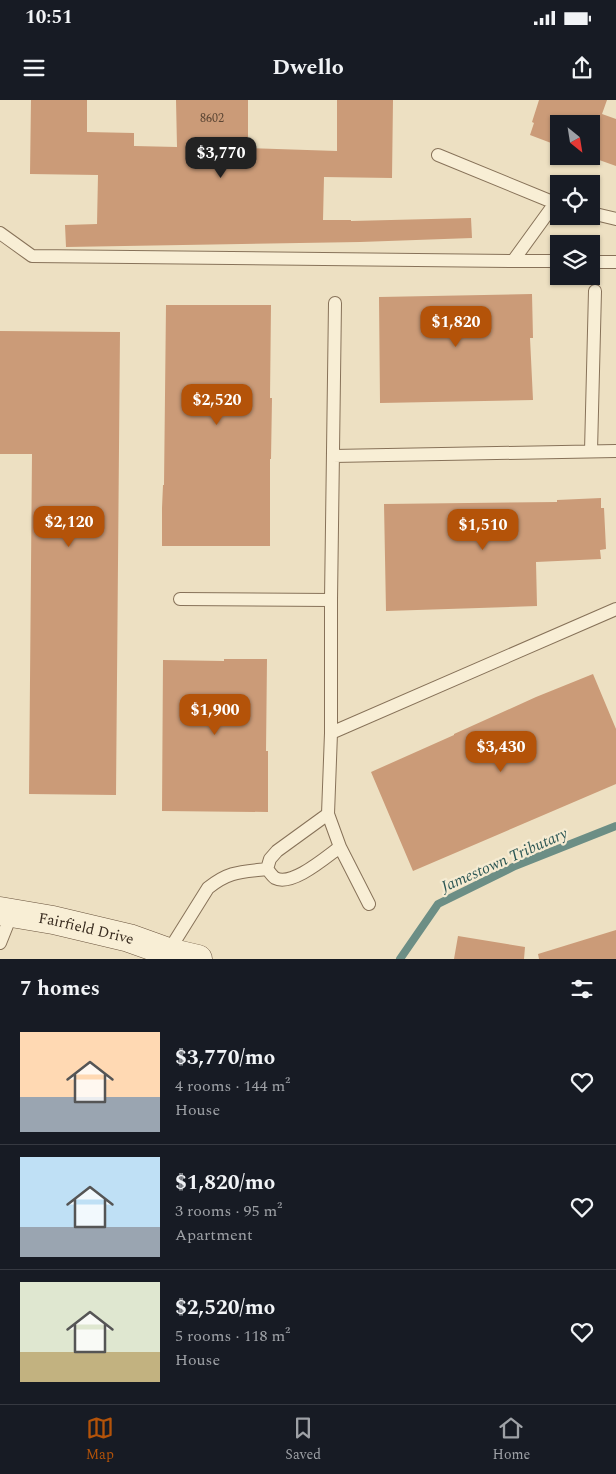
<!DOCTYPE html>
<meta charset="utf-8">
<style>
:root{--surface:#171b24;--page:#242831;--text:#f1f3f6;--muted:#9ea1a6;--line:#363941;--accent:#b45309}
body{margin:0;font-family:Spectral,serif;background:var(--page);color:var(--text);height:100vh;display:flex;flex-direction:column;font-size:19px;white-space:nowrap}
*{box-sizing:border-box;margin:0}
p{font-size:16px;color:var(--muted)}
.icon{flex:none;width:28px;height:28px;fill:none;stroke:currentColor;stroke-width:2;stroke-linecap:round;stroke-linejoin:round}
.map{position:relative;height:859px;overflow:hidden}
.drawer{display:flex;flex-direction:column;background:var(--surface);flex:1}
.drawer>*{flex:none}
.needle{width:32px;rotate:150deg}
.buttons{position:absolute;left:550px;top:15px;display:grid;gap:10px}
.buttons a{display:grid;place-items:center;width:50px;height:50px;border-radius:0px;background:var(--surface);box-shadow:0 1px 4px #0004;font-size:25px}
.price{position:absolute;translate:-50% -42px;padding:0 11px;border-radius:10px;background:var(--accent);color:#fff;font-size:16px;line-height:32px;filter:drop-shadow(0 1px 2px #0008)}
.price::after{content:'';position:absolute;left:50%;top:30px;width:15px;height:11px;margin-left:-8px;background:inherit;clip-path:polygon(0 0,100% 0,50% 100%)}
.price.selected{background:#222;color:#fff}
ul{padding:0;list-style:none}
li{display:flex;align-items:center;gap:15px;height:125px;padding:0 20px}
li+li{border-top:1px solid var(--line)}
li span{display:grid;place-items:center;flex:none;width:140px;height:100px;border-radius:0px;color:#555}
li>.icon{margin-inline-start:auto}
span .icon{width:60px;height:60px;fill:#fffc;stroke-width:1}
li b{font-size:21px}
h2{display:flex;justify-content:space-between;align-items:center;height:60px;padding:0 20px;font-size:21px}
.status{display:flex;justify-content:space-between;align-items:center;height:35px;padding:0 25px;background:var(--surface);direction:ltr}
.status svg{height:14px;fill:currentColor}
header{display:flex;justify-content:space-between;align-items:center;height:65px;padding:0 20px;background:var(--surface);font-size:22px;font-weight:700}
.tabs{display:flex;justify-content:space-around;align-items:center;height:70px;border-top:1px solid var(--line);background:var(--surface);font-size:14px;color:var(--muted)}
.tabs a{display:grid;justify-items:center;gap:2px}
.tabs .selected{color:var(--accent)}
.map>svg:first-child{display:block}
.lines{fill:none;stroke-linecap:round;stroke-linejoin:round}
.stream{stroke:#6c8e85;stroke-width:8}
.building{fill:#cb9b78}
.lane-casing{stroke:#877259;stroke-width:14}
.secondary-casing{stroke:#69533d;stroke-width:29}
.lane{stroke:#f8eed5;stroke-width:12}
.secondary{stroke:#f8eed5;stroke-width:28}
.labels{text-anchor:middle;stroke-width:4.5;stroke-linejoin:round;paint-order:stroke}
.number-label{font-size:12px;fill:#5c4634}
.street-label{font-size:15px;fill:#372a1e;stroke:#f5ebd2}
.water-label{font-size:16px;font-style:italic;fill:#2d5754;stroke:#f5ebd2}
</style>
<div class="status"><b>10:51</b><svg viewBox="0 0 49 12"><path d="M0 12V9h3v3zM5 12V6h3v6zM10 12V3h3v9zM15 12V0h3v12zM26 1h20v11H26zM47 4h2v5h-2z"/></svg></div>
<header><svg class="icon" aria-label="menu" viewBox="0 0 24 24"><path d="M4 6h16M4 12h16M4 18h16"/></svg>Dwello<svg class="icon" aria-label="share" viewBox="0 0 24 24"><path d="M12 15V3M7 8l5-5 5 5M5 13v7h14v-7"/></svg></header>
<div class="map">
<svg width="616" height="859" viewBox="0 0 616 859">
<rect width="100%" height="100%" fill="#ede0c2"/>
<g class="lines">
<path class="stream" d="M400,859L438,804L515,766L616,726"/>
</g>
<path class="building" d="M31,0H87V32L134,33V46L177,47L176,0H248V48L337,51V0H393L392,78L324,77L323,120H351V121L471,118L472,138L360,142L66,147L65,125L97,124L98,75L30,74Z
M539,0H607L602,14L616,19V66L588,56H591V24H559V46L530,35L534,23L532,22Z
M532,194L533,238H530L533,300L380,303L379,197Z
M166,205H271L270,298H272L271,359H270V446H162V408L163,385H164Z
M0,231L120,232L116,695L29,694L32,354H0Z
M601,398V408H604L606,449L600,450L601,459L536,462L537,506L386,511L384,404L557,402V400Z
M224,559H267L266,651H268V712L162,711L163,560L224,561Z
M593,574L616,629V684L413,771L371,672L454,635V634L536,597Z
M616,830V859H539L538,854Z
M458,836L525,847L524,859H454Z"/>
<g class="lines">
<defs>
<path id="lane" d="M438,55L555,103
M591,113L616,119
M0,133L32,156L513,161L555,103L559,104
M513,161H559
M591,162H616
M335,203L331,500V633L328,714L340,747L369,804
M591,351L595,191
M333,356L616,351
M180,499L331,500
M331,633L616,509
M328,714L277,751L270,759L267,769C269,771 272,776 275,778C292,787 326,757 340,747
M0,843L12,813
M168,852L208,788C229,771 241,772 267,769"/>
<g id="secondary">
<path id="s1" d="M0,811L53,820L129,838L168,852L198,859"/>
</g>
</defs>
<use href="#lane" class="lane-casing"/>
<use href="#secondary" class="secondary-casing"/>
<use href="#lane" class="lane"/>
<use href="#secondary" class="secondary"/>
</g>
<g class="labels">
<g class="number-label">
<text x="212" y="22">8602</text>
</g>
<g class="street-label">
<text dy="5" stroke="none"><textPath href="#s1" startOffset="88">Fairfield Drive</textPath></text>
</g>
<g class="water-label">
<text transform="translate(504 759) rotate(-24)" y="6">Jamestown Tributary</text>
</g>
</g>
</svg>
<div class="buttons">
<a><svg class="needle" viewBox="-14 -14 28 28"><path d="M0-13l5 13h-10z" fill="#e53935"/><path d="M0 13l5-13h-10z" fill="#9ea1a6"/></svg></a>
<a><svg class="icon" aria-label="locate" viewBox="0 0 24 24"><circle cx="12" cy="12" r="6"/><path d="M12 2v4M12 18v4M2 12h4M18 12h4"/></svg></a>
<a><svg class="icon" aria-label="layers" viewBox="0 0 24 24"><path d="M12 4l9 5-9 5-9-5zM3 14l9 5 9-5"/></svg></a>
</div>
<b class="price selected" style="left:221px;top:79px">$3,770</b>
<b class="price" style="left:456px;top:248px">$1,820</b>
<b class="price" style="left:217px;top:326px">$2,520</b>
<b class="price" style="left:69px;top:448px">$2,120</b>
<b class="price" style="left:483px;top:451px">$1,510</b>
<b class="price" style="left:215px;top:636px">$1,900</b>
<b class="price" style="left:501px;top:673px">$3,430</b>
</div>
<section class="drawer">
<h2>7 homes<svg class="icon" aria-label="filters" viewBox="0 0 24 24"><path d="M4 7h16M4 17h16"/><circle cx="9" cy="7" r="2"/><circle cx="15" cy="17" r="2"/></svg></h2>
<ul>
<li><span style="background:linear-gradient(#ffd9b3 65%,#9aa5b1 0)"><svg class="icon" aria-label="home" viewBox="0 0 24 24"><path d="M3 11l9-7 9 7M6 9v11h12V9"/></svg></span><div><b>$3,770/mo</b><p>4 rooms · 144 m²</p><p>House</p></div><svg class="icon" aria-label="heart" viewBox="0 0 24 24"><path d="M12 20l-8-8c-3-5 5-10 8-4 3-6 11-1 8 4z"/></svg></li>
<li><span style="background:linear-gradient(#bfe0f5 70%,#9aa5b1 0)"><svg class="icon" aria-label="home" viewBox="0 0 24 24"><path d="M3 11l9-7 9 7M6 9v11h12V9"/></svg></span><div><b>$1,820/mo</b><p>3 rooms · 95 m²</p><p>Apartment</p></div><svg class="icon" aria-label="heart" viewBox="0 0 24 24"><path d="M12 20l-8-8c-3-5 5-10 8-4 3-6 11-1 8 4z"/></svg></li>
<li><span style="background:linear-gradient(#dfe7d0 70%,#c2b280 0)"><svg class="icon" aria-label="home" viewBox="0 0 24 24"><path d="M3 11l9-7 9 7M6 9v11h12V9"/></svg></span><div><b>$2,520/mo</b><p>5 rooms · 118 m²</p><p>House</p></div><svg class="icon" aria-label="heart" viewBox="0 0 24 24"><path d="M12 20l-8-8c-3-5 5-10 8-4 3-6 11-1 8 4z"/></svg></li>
</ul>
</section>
<nav class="tabs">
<a class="selected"><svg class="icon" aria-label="map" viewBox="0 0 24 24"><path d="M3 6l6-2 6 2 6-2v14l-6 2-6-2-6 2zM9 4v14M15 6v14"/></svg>Map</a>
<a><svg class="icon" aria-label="saved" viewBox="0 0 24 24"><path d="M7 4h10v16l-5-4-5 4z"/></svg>Saved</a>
<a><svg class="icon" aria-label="home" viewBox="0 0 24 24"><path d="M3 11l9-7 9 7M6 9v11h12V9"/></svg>Home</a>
</nav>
